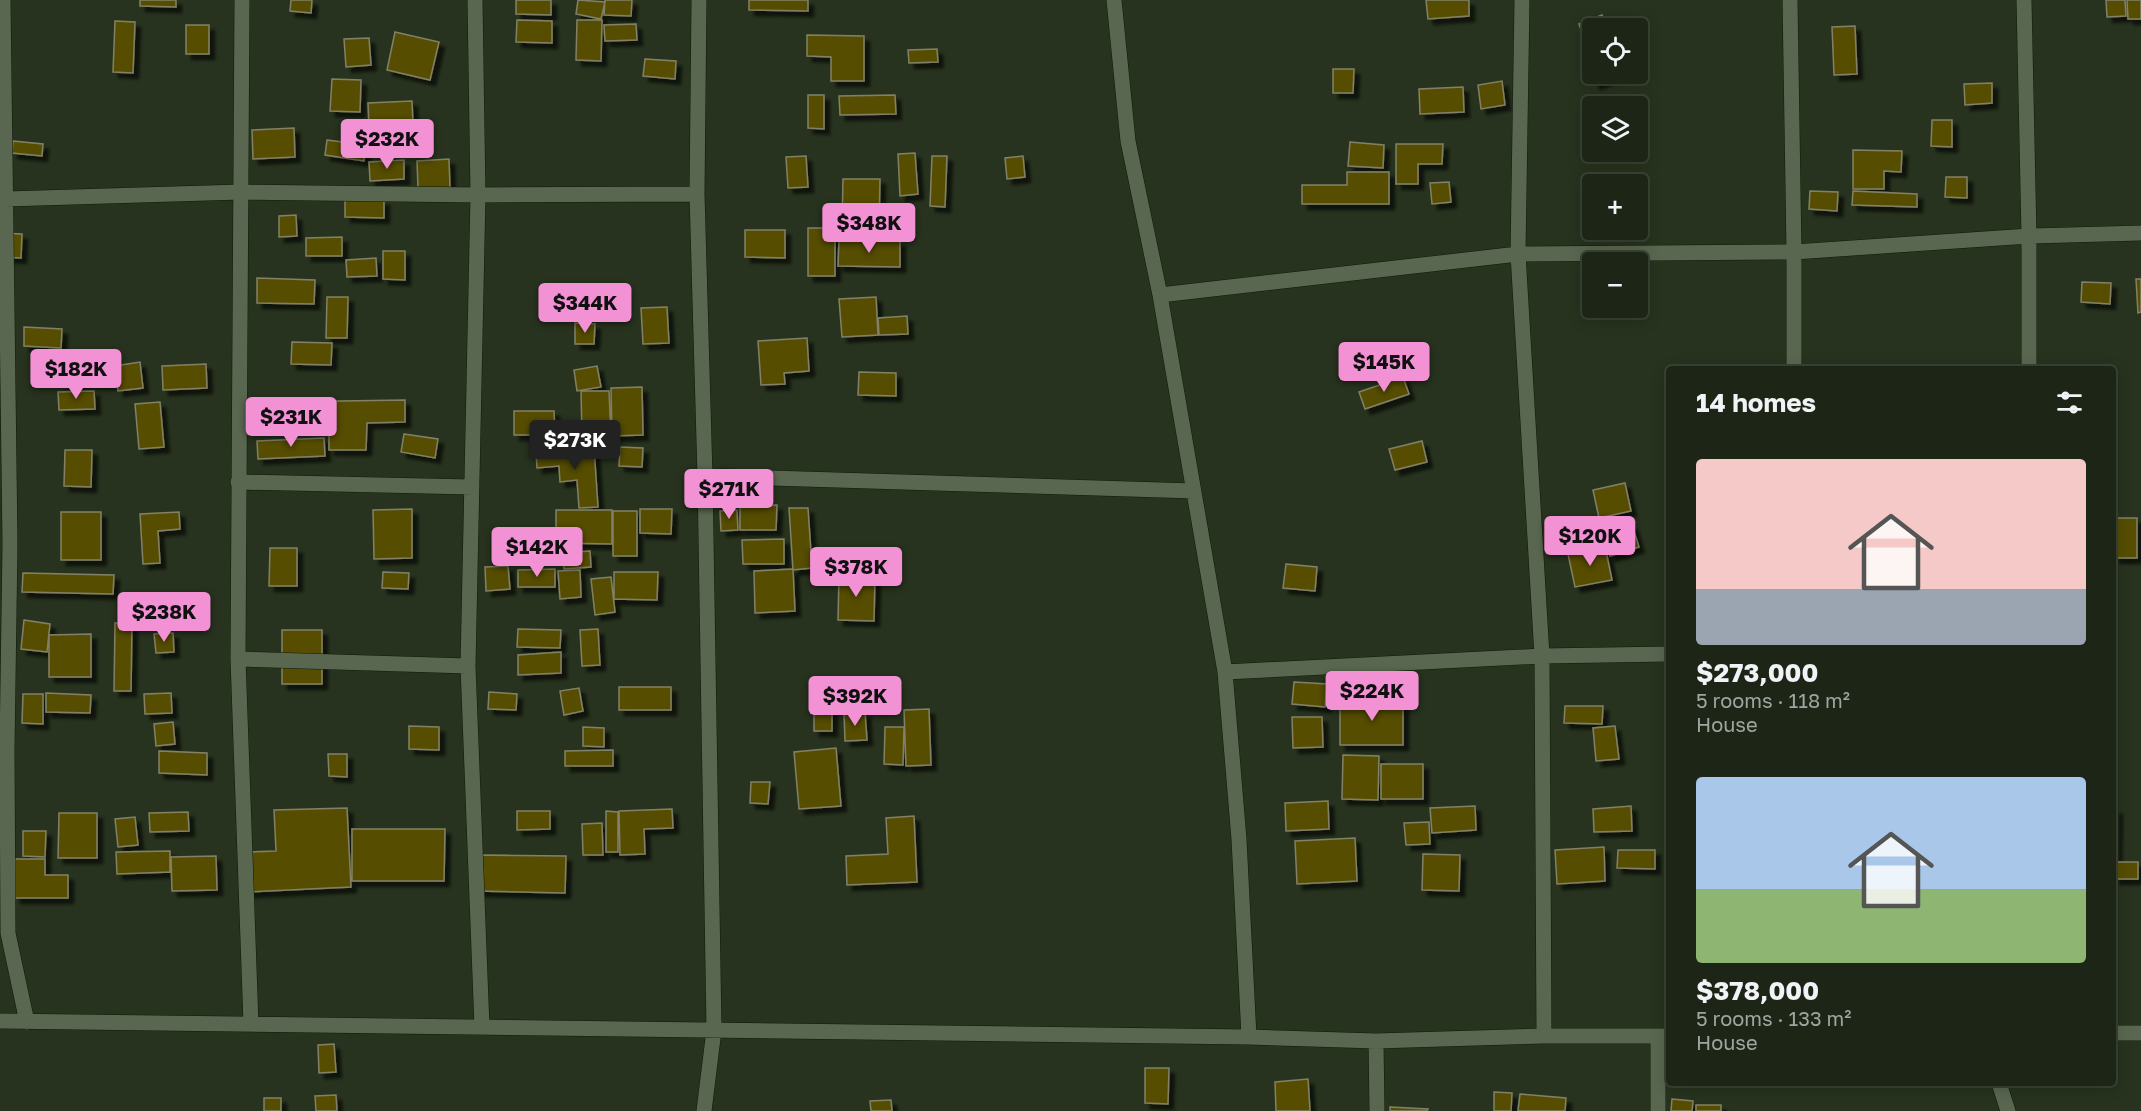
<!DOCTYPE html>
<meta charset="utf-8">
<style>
:root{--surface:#1d2616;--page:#252e1f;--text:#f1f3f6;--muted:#a0a5a1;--line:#3b4335;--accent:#f391d5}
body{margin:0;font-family:"Golos Text",sans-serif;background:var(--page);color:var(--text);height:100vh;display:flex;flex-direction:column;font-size:22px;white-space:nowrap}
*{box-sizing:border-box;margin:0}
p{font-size:20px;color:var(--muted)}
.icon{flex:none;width:33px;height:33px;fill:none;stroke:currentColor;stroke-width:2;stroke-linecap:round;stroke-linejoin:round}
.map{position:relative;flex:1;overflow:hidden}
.drawer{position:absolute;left:1666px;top:366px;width:450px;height:720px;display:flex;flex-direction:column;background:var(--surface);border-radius:6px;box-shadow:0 3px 15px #0003,0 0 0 2px var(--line)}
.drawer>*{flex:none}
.controls{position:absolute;left:1582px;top:18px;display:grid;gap:12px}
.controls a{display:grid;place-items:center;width:66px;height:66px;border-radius:6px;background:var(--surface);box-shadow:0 3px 15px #0003,0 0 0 2px var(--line);font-size:30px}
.price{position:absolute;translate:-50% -51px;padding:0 14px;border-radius:6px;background:var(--accent);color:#111;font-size:20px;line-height:39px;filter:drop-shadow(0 2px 3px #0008)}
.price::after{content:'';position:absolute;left:50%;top:36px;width:18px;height:14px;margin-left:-9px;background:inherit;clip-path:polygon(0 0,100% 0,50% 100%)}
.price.current{background:#222;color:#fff}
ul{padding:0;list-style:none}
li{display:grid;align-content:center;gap:12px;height:318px;padding:0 30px}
li span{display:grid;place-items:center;height:186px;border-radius:6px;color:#555}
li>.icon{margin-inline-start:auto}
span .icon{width:108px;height:108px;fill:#fffc;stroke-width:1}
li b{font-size:26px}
h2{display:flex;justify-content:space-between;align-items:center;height:72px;padding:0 30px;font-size:26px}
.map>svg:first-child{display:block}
.building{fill:#574e04;stroke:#838165;stroke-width:1.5;filter:url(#shadow)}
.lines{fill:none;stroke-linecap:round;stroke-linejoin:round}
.minor-casing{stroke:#0f1a07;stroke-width:16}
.minor{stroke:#596750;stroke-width:15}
</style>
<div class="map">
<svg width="2141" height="1111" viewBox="0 0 2141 1111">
<defs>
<filter id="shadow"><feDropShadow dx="5.5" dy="5.5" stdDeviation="1.5" flood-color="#0009"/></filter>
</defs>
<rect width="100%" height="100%" fill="#27331e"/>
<path class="building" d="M140,0H176V7L140,6Z
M291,0H312L311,13L290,11Z
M516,0H551V15L516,14Z
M578,0L605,2L601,19L576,14Z
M605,0H632L631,16L604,15Z
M749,0H808V11L749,10Z
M1426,0H1469V16L1428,19Z
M2106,0H2125L2126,16L2107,17Z
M2127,0H2141V19H2128Z
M1602,15L1607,28H1593V39L1585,42L1579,24Z
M517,20L552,21V43L516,42Z
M577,20H602L601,61L576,60Z
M115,21L135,22L133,73L113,72Z
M636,24L637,40L605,41L604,25Z
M186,25H209V54H186Z
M1855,26L1857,74L1834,75L1832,27Z
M395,32L439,42L430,80L387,70Z
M807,35L864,36V81H831V57L807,56Z
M369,38L371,65L346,67L344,39Z
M937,49L938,62L909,63L908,50Z
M645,59L676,61L675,79L643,76Z
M1593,63V74H1619L1595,84L1587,66Z
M1333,69H1354L1353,93H1333Z
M332,79L361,80L360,112L330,111Z
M1502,81L1505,105L1481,109L1478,85Z
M1992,83V103L1965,105L1964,84Z
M1463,87L1464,112L1420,114L1419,89Z
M808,95H824V129L808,128Z
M895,95L896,114L840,115L839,96Z
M412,101L414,147L370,149L368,103Z
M1932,120H1952V147L1931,146Z
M294,128L295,157L253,159L252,130Z
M327,140L366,145L364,161L325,155Z
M13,141L43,144L42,156L12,153Z
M1350,142L1384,145L1383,168L1348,166Z
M1396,144H1443L1442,164H1418V184H1396Z
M1853,150L1902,151L1901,172L1884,171V189H1853Z
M915,153L918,194L900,196L898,154Z
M806,156L808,187L788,188L786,157Z
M932,156H947L945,207L930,206Z
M1023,156L1025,177L1007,179L1005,158Z
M449,159L450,188L418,189L417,161Z
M404,160V179L370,181L369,162Z
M1347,172H1389V204H1302V185H1347Z
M1946,177H1967V198L1945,197Z
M843,179H880L879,228H842Z
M1449,182L1451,202L1432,204L1430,183Z
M1810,191L1838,192L1837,211L1809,209Z
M1853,191L1917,194V207L1852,205Z
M345,200H384V218L345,217Z
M296,215L297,236L279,237V216Z
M808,228H835V276H808Z
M745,230H785V258L745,257Z
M0,233L22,234L21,258L0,257Z
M342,237V256H306V238Z
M839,240L900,241V267L838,266Z
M383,251H405V280L383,279Z
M376,258L377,276L347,277L346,260Z
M257,278L315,280L314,304L257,303Z
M2136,279H2141V312L2138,313Z
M2082,282L2111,283L2110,304L2081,302Z
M327,297H348L347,338H326Z
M876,297L878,335L842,337L839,299Z
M667,307L669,343L643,344L641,308Z
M907,316L908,334L879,335L878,318Z
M575,323L595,324L594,344H575Z
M24,327L62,329L61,348L24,346Z
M807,338L809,371L784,373L785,384L761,385L758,341Z
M292,342L332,343L331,365L291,364Z
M60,360L112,362V383L60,382Z
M140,362L143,388L118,391L115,366Z
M206,364L207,388L163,390L162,366Z
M597,366L601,387L577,391L574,370Z
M859,372L896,373V396L858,395Z
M1403,377L1409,394L1365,409L1359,392Z
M642,387L643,435L612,436L611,388Z
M94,391L95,409L59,410L58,392Z
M581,391H609L611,436L582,437Z
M405,400V422L367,423L366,450H329V421H275L274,402Z
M160,402L164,447L139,449L135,404Z
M514,411H554L555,435H514Z
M404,434L438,439L435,458L401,452Z
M324,438L325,456L258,459L257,441Z
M1422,441L1427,462L1395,470L1389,449Z
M620,447L643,448L642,467L619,466Z
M594,448L598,507L579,508L577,480L560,482L559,466L537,468L536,452Z
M65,450H92L91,487L64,486Z
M1625,483L1631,511L1599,518L1593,490Z
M777,505L776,530H740V506Z
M789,508H808L812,568L793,570Z
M412,509V558L374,559L373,510Z
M640,509H672L671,534L640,533Z
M556,510H612V544L556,543Z
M737,510L738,530L721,531L720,511Z
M613,511H637V556H613Z
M61,512H101V560H61Z
M179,512L180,529L158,531L160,563L143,564L140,514Z
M2114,518H2137V558H2114Z
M1632,525L1639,547L1610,556L1603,534Z
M784,539V564H743L742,540Z
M1605,546L1612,580L1575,587L1568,554Z
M270,548H297V586H269Z
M832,548H863L864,565L832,566Z
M590,551L591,567L564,569L563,553Z
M1286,564L1317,567L1315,591L1283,588Z
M508,566L510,589L486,591L485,567Z
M555,569V587H518V570Z
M793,569L795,611L755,613L754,571Z
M580,570L581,597L560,599L558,571Z
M383,572L409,573L408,589L382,588Z
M614,572H658L657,600L614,599Z
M23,573L114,575L113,594L22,592Z
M839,575L875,576L874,621L838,620Z
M611,577L615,612L595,615L591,579Z
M24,620L50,624L47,652L21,649Z
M115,623H132L131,691H114Z
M518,629L561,630L560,648L517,647Z
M598,629L600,665L582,666L580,630Z
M282,630H322V684H282Z
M173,633L174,652L156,653L154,634Z
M91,634V677H49V635Z
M561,652V673L518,675V655Z
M1294,682L1327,684L1325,707L1292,704Z
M814,685L870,686L869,706L832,705V731H814Z
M619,687H671V710H619Z
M579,688L583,711L564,715L560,691Z
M489,692L517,694L516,710L488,709Z
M46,693L91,695L90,713L46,712Z
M171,693L172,713L145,714L144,694Z
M23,694H43V724L22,723Z
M1340,700H1403V745H1340Z
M1565,706H1603L1602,724L1564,723Z
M929,709L931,765L906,766L904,710Z
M865,712L867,740L845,741L844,714Z
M1292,717H1322L1323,747L1293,748Z
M173,722L175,744L156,746L154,724Z
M409,726L439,727V750L409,749Z
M1615,726L1619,759L1596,761L1593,728Z
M583,727L604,728V747L583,746Z
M885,727H904L903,765L884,764Z
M836,748L841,806L799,809L794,752Z
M613,750V766H565V751Z
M159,751L207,753V775L159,773Z
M328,754H347V777L329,776Z
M1343,755L1379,756L1378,800L1342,799Z
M1381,764H1423V799H1381Z
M751,782H770L768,804L750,803Z
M1328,801L1329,829L1286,831L1285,803Z
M1475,806L1476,830L1432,833L1430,808Z
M1631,806L1632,831L1594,832L1593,809Z
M347,808L351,887L248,892L247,852L276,851L274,810Z
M672,809L673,828L644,829L645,854L620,855L619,811Z
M2114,809H2117L2116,860H2114Z
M517,811H550V829L517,830Z
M606,811L618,812V852H606Z
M188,812L189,831L150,832L149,813Z
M59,813H97V858H58Z
M914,816L917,882L847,885L846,856L888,854L886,818Z
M135,817L138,845L118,847L115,819Z
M1429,822L1430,844L1406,845L1404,823Z
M602,823L603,855H583L582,824Z
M352,829H445L444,881H352Z
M23,831H46L45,857L23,856Z
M1355,838L1357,881L1297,884L1295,841Z
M1604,847L1605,881L1557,884L1555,850Z
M1618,850H1655V869L1617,868Z
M170,851V872L117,874L116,852Z
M1423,854L1460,855L1459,891L1422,890Z
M478,855L566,856L565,893L477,891Z
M216,856L217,890L172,891L171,857Z
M15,859H45V875H68V898H15Z
M2114,862H2138V879H2114Z
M334,1044L336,1072L319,1073L318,1045Z
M1145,1068H1169L1168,1104L1145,1103Z
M1308,1079L1310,1111H1276L1275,1082Z
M1494,1092L1512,1093L1511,1111H1494Z
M1520,1094L1566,1098L1565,1111H1518Z
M336,1095L337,1111H316L315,1096Z
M264,1098H281V1111H264Z
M1672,1099L1693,1101L1692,1111H1671Z
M891,1100L892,1111H871L870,1101Z
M1696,1105H1721V1111H1696Z
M1390,1107L1428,1109L1427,1111H1390Z"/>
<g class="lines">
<defs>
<path id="minor" d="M3,0L10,544L7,750L8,933L27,1022
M242,0L238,659L251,1024
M475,0L478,195L468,666L482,1027
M699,0L697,194L705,476L714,1030L704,1111
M1114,0L1128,141L1160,295L1225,672L1239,839L1249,1037
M1522,0L1518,254L1542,656L1544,1036
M2024,0L2029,236V369
M6,199L241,192L478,195L697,194
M1160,295L1518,254L1794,252L1790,0
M1794,369V252L2029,236L2141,233
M705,476L1194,491
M238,482L472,487
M238,659L468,666
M1225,672L1542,656L1670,654
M0,1021L1249,1037L1376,1041L1544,1036H1670
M2114,1033H2141
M1658,1037V1111
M1376,1041L1377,1111
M1999,1083L2008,1111"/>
</defs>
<use href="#minor" class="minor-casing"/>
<use href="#minor" class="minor"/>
</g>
</svg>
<div class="controls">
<a><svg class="icon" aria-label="locate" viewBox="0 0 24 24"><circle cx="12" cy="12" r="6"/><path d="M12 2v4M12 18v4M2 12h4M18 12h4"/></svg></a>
<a><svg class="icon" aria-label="layers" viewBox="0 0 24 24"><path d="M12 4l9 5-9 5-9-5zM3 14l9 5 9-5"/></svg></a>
<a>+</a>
<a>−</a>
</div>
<b class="price" style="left:387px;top:170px">$232K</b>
<b class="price" style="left:869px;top:254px">$348K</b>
<b class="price" style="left:585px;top:334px">$344K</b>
<b class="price" style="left:1384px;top:393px">$145K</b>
<b class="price" style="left:76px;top:400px">$182K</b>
<b class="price" style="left:291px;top:448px">$231K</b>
<b class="price current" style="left:575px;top:471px">$273K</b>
<b class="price" style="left:729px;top:520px">$271K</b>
<b class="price" style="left:1590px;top:567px">$120K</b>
<b class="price" style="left:537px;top:578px">$142K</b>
<b class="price" style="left:856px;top:598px">$378K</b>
<b class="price" style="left:164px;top:643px">$238K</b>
<b class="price" style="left:1372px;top:722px">$224K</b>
<b class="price" style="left:855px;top:727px">$392K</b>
<section class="drawer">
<h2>14 homes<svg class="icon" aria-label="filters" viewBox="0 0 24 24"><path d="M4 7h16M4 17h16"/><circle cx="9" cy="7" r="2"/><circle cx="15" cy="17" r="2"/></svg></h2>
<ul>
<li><span style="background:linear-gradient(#f6c9c9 70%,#9aa5b1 0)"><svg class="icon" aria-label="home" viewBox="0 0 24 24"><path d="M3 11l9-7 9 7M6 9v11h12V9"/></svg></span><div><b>$273,000</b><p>5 rooms · 118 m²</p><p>House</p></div></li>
<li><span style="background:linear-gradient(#a9c7e8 60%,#8fb573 0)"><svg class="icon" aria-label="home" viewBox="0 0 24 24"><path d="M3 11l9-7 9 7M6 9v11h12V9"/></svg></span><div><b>$378,000</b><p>5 rooms · 133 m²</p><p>House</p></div></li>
</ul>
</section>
</div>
